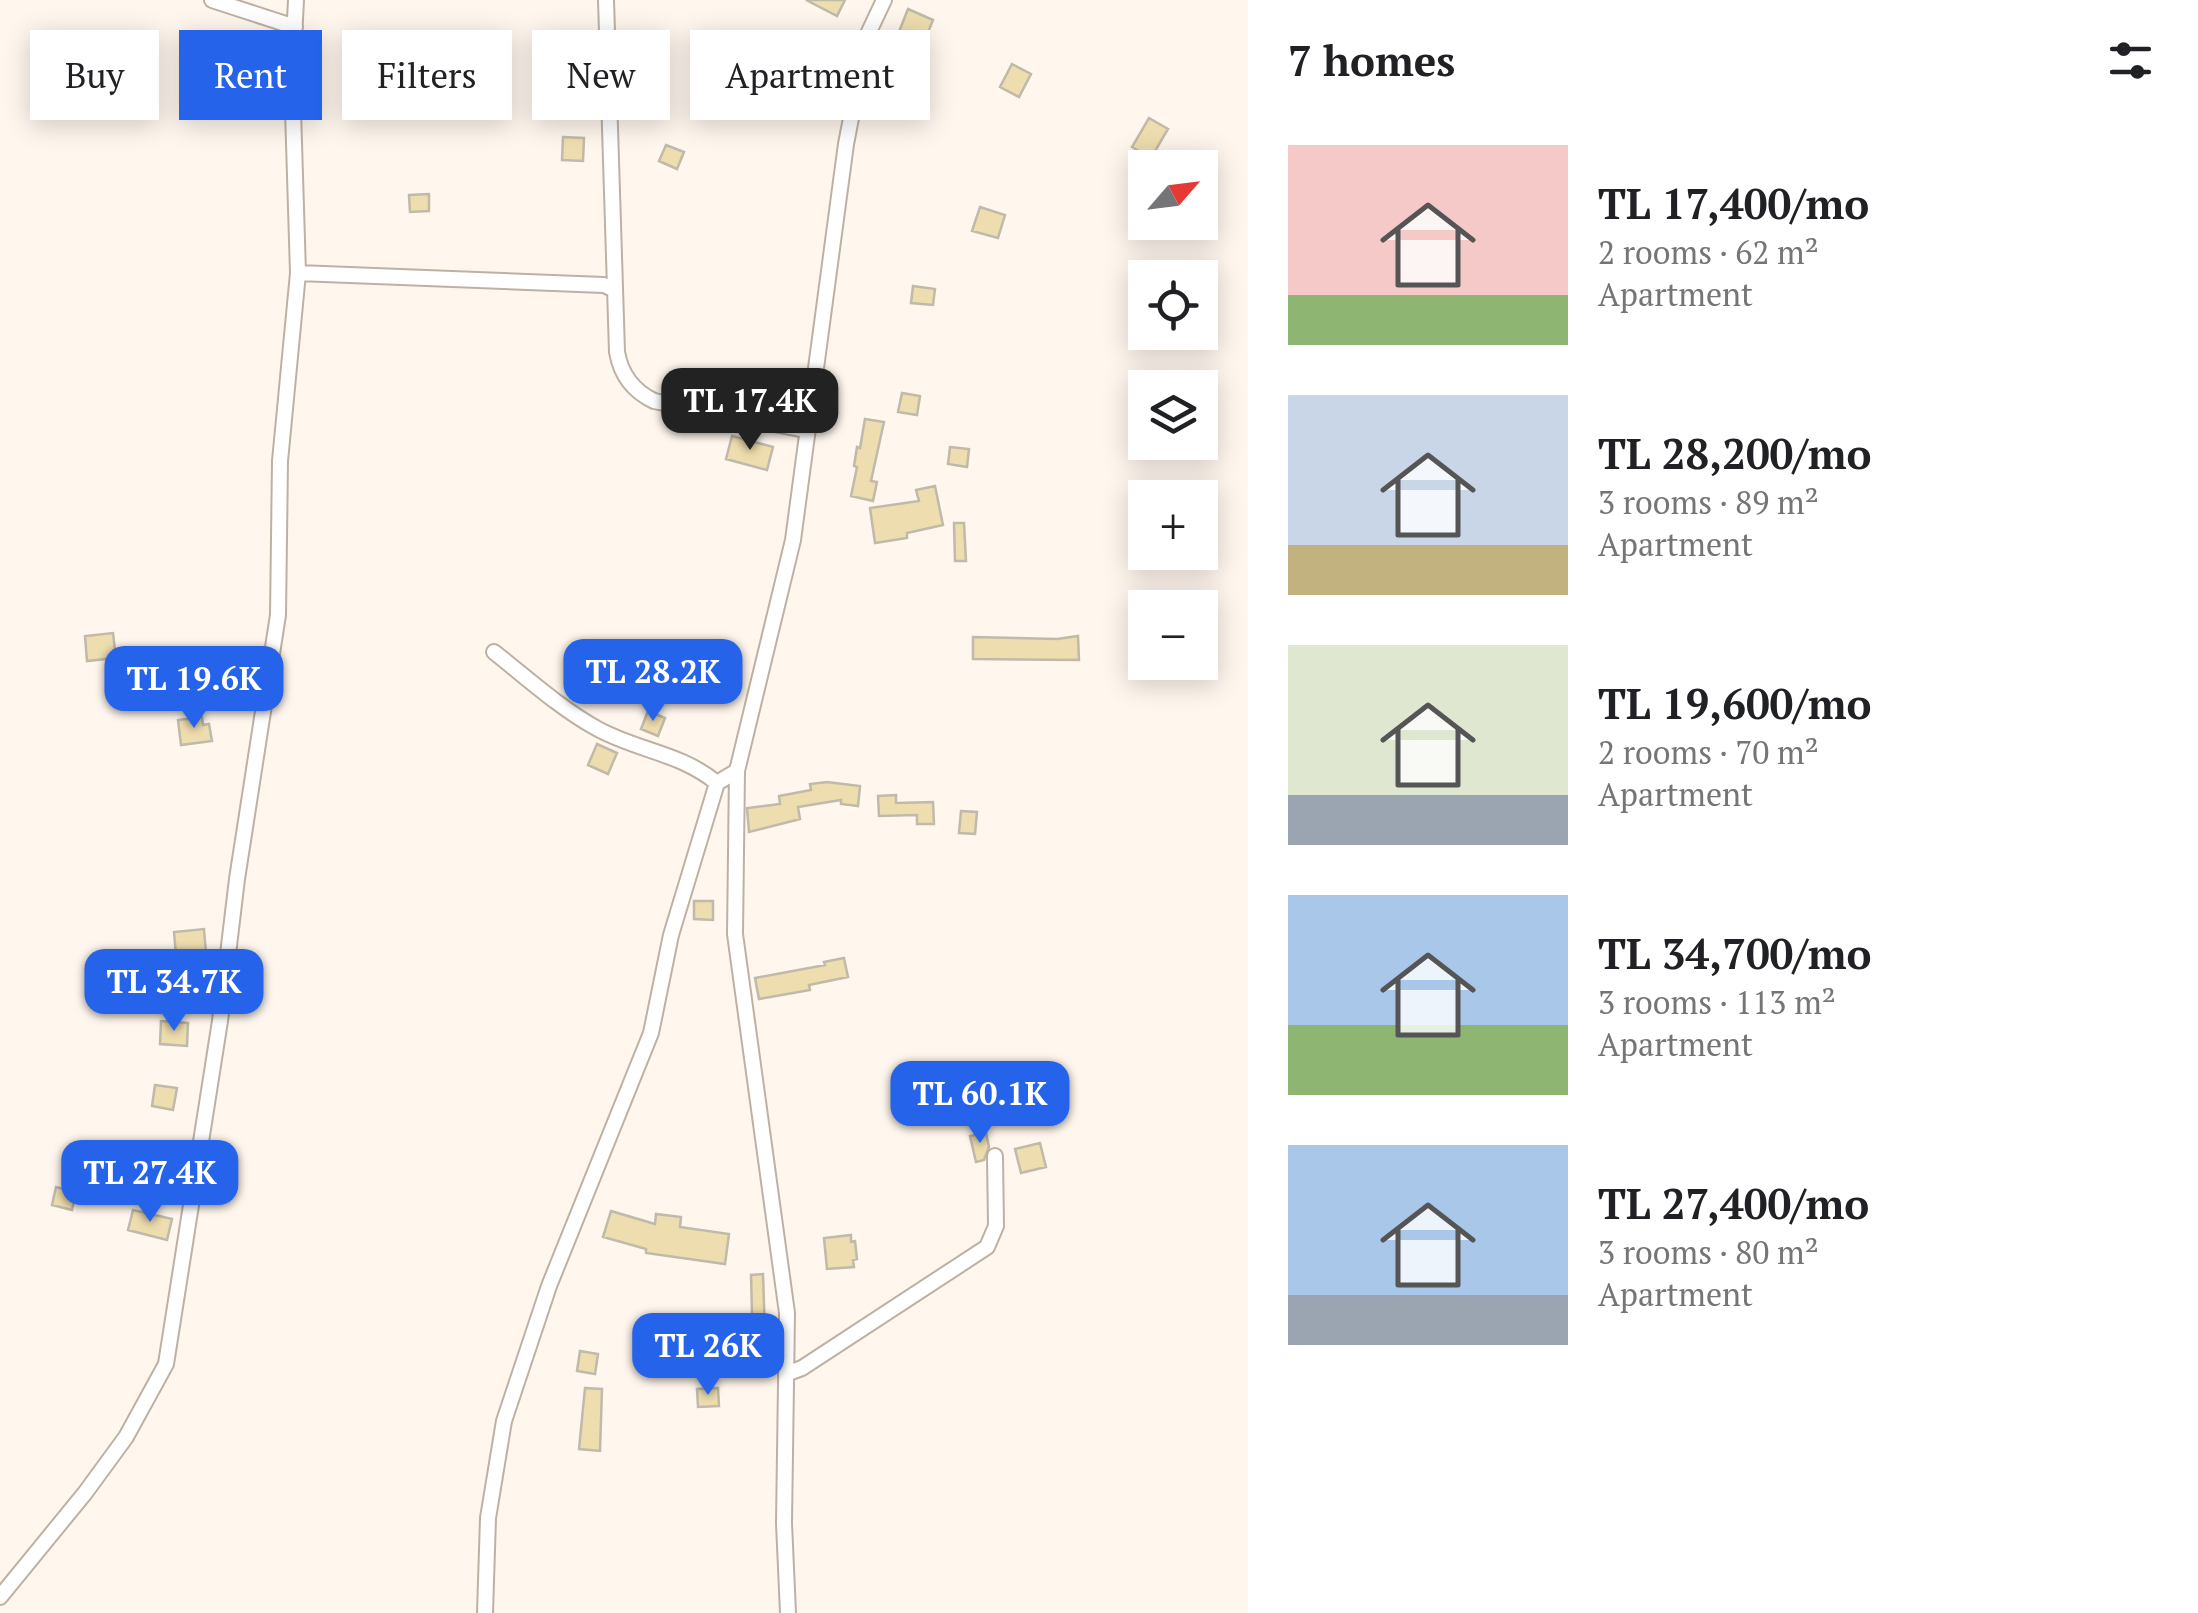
<!DOCTYPE html>
<meta charset="utf-8">
<style>
:root{--surface:#fff;--page:#f6f6f6;--text:#202124;--muted:#757577;--accent:#2563eb}
body{margin:0;font-family:"PT Serif",serif;background:var(--page);color:var(--text);height:100vh;display:flex;flex-direction:column;font-size:38px;white-space:nowrap}
*{box-sizing:border-box;margin:0}
p{font-size:32px;color:var(--muted)}
.icon{flex:none;width:55px;height:55px;fill:none;stroke:currentColor;stroke-width:2;stroke-linecap:round;stroke-linejoin:round}
.map{position:relative;flex:1;overflow:hidden}
.sheet{display:flex;flex-direction:column;background:var(--surface);width:950px}
.sheet>*{flex:none}
.banner{position:absolute;left:30px;top:30px;width:950px;height:90px;display:flex;gap:20px}
.needle{width:65px;rotate:62deg}
.fabs{position:absolute;left:1128px;top:150px;display:grid;gap:20px}
.fabs a{display:grid;place-items:center;width:90px;height:90px;border-radius:0px;background:var(--surface);box-shadow:0 5px 25px #0003;font-size:50px}
.price{position:absolute;translate:-50% -85px;padding:0 22px;border-radius:20px;background:var(--accent);color:#fff;font-size:32px;line-height:65px;filter:drop-shadow(0 2px 5px #0008)}
.price::after{content:'';position:absolute;left:50%;top:60px;width:30px;height:22px;margin-left:-15px;background:inherit;clip-path:polygon(0 0,100% 0,50% 100%)}
.price.current{background:#222;color:#fff}
ul{padding:0;list-style:none}
li{display:flex;align-items:center;gap:30px;height:250px;padding:0 40px}
li span{display:grid;place-items:center;flex:none;width:280px;height:200px;border-radius:0px;color:#555}
li>.icon{margin-inline-start:auto}
span .icon{width:120px;height:120px;fill:#fffc;stroke-width:1}
li b{font-size:42px}
h2{display:flex;justify-content:space-between;align-items:center;height:120px;padding:0 40px;font-size:42px}
.chip{padding:0 35px;border-radius:0px;background:var(--surface);box-shadow:0 5px 25px #0003;font-size:35px;line-height:90px}
.chip.current{background:var(--accent);color:#fff}
main{display:flex;flex:1;min-height:0}
.map>svg:first-child{display:block}
.building{fill:#eeddae;stroke:#bfbaa9;stroke-width:2.5}
.lines{fill:none;stroke-linecap:round;stroke-linejoin:round}
.minor-casing{stroke:#bdb1a3;stroke-width:18}
.minor{stroke:#fff;stroke-width:14}
</style>
<main>
<div class="map">
<svg width="1248" height="1613" viewBox="0 0 1248 1613">
<rect width="100%" height="100%" fill="#fff7ee"/>
<path class="building" d="M806,0H845L837,16Z
M908,9L933,20L920,52L895,42Z
M1012,64L1031,74L1019,97L1000,87Z
M1149,118L1168,129L1151,158L1132,147Z
M563,137L584,138L583,161L562,160Z
M666,145L684,152L677,169L659,161Z
M429,194V211L410,212L409,195Z
M980,207L1005,215L998,238L972,231Z
M913,286L935,289L933,305L911,303Z
M902,393L920,396L917,415L898,412Z
M865,419L884,422L871,481L877,482L873,501L851,496L857,467L854,466L857,447L860,448Z
M732,436L773,447L767,470L726,459Z
M950,447L969,449L967,467L948,464Z
M935,486L943,525L907,533V538L875,543L870,508L919,501L916,490Z
M954,523H964L966,561H955Z
M113,633L116,658L87,661L85,636Z
M1078,636L1079,660L973,659V637L1057,639Z
M192,657L193,664H198L200,679L168,683L165,660Z
M648,711L665,718L658,736L641,729Z
M202,717L203,725L209,724L212,741L181,745L178,720Z
M597,744L617,753L608,774L588,765Z
M827,782L860,786L858,806L841,804V800L798,807L800,819L749,832L747,808L780,804L779,796L811,790L810,784Z
M896,795V803L933,802L934,824H917V815L879,816L878,796Z
M961,811L977,812L975,834L959,833Z
M694,901H713V920L694,919Z
M204,929L207,965L177,967L174,932Z
M844,958L848,977L809,985L810,990L759,999L755,978L825,965L824,962Z
M161,1021L188,1023L187,1046L160,1044Z
M928,1067L947,1073L942,1091L924,1085Z
M155,1085L177,1088L173,1110L152,1106Z
M986,1133L989,1147L984,1160L976,1162L970,1136Z
M1040,1143L1046,1167L1021,1173L1015,1149Z
M56,1187L76,1192L72,1210L52,1205Z
M133,1210L172,1219L167,1240L128,1230Z
M611,1211L655,1224L656,1214L681,1217L680,1227L729,1234L725,1264L646,1253V1249L603,1237Z
M851,1235V1242L855,1241L857,1259L853,1260L854,1267L827,1269L824,1238Z
M763,1274L765,1334L772,1333V1351L750,1352L749,1327H739V1315L752,1314L751,1275Z
M654,1342L674,1345L672,1361L652,1358Z
M580,1351L598,1354L595,1374L577,1371Z
M585,1388L602,1389L600,1451L579,1449Z
M718,1388L719,1406L698,1407L697,1389Z"/>
<g class="lines">
<defs>
<path id="minor" d="M212,0L295,27
M606,0L617,352C621,375 633,391 654,401L806,430
M298,273L604,285L615,290
M494,652C527,678 560,708 596,728C637,751 679,752 717,783
M786,1374L802,1368L987,1247L996,1226L995,1156
M0,1597L85,1493L126,1437L166,1364L220,1021L237,879L278,615L280,461L298,273L292,78L296,0
M485,1613L488,1518L504,1421L549,1286L651,1033L671,935L717,783L737,771
M788,1613L784,1523L787,1313L735,934L737,771L793,540L846,144L867,36L884,0"/>
</defs>
<use href="#minor" class="minor-casing"/>
<use href="#minor" class="minor"/>
</g>
</svg>
<div class="fabs">
<a><svg class="needle" viewBox="-14 -14 28 28"><path d="M0-13l5 13h-10z" fill="#e53935"/><path d="M0 13l5-13h-10z" fill="#757577"/></svg></a>
<a><svg class="icon" aria-label="locate" viewBox="0 0 24 24"><circle cx="12" cy="12" r="6"/><path d="M12 2v4M12 18v4M2 12h4M18 12h4"/></svg></a>
<a><svg class="icon" aria-label="layers" viewBox="0 0 24 24"><path d="M12 4l9 5-9 5-9-5zM3 14l9 5 9-5"/></svg></a>
<a>+</a>
<a>−</a>
</div>
<b class="price current" style="left:750px;top:453px">TL 17.4K</b>
<b class="price" style="left:653px;top:724px">TL 28.2K</b>
<b class="price" style="left:194px;top:731px">TL 19.6K</b>
<b class="price" style="left:174px;top:1034px">TL 34.7K</b>
<b class="price" style="left:980px;top:1146px">TL 60.1K</b>
<b class="price" style="left:150px;top:1225px">TL 27.4K</b>
<b class="price" style="left:708px;top:1398px">TL 26K</b>
<div class="banner">
<a class="chip">Buy</a>
<a class="chip current">Rent</a>
<a class="chip">Filters</a>
<a class="chip">New</a>
<a class="chip">Apartment</a>
</div>
</div>
<section class="sheet">
<h2>7 homes<svg class="icon" aria-label="filters" viewBox="0 0 24 24"><path d="M4 7h16M4 17h16"/><circle cx="9" cy="7" r="2"/><circle cx="15" cy="17" r="2"/></svg></h2>
<ul>
<li><span style="background:linear-gradient(#f6c9c9 75%,#8fb573 0)"><svg class="icon" aria-label="home" viewBox="0 0 24 24"><path d="M3 11l9-7 9 7M6 9v11h12V9"/></svg></span><div><b>TL 17,400/mo</b><p>2 rooms · 62 m²</p><p>Apartment</p></div></li>
<li><span style="background:linear-gradient(#c9d6e8 75%,#c2b280 0)"><svg class="icon" aria-label="home" viewBox="0 0 24 24"><path d="M3 11l9-7 9 7M6 9v11h12V9"/></svg></span><div><b>TL 28,200/mo</b><p>3 rooms · 89 m²</p><p>Apartment</p></div></li>
<li><span style="background:linear-gradient(#dfe7d0 75%,#9aa5b1 0)"><svg class="icon" aria-label="home" viewBox="0 0 24 24"><path d="M3 11l9-7 9 7M6 9v11h12V9"/></svg></span><div><b>TL 19,600/mo</b><p>2 rooms · 70 m²</p><p>Apartment</p></div></li>
<li><span style="background:linear-gradient(#a9c7e8 65%,#8fb573 0)"><svg class="icon" aria-label="home" viewBox="0 0 24 24"><path d="M3 11l9-7 9 7M6 9v11h12V9"/></svg></span><div><b>TL 34,700/mo</b><p>3 rooms · 113 m²</p><p>Apartment</p></div></li>
<li><span style="background:linear-gradient(#a9c7e8 75%,#9aa5b1 0)"><svg class="icon" aria-label="home" viewBox="0 0 24 24"><path d="M3 11l9-7 9 7M6 9v11h12V9"/></svg></span><div><b>TL 27,400/mo</b><p>3 rooms · 80 m²</p><p>Apartment</p></div></li>
</ul>
</section>
</main>
